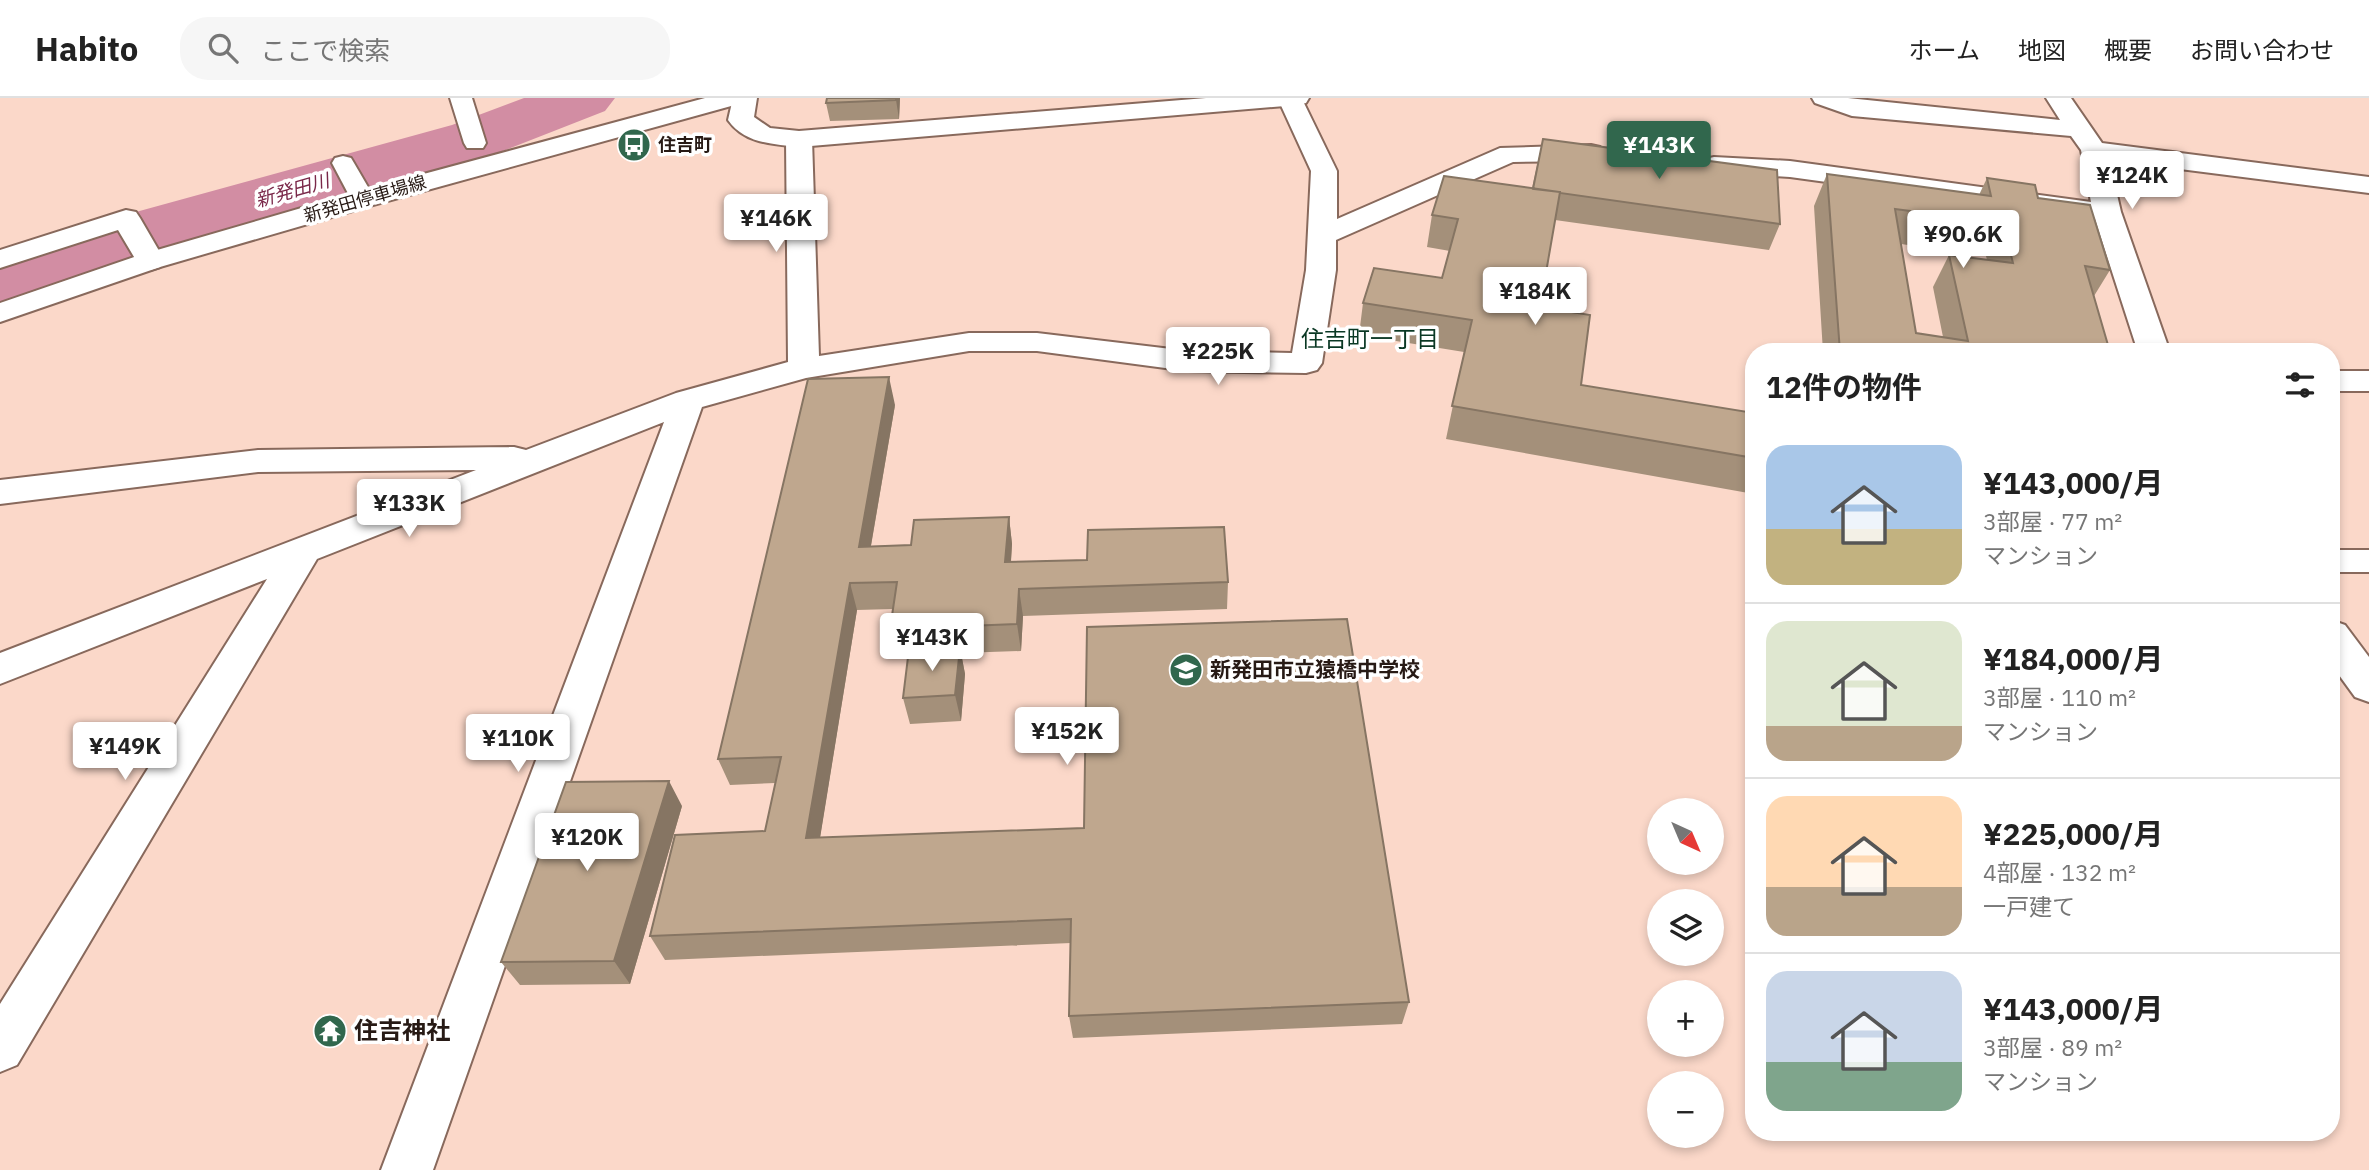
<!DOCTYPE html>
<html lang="ja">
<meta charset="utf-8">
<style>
:root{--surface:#fff;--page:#f6f6f6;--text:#222;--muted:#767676;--line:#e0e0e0;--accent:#31674d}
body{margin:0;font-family:"IBM Plex Sans","Noto Sans JP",sans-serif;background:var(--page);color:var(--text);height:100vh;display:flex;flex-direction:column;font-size:26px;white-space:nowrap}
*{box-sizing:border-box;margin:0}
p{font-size:23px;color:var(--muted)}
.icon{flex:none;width:38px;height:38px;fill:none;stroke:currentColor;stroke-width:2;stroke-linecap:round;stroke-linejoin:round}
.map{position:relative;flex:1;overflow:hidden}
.sheet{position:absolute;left:1745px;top:245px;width:595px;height:798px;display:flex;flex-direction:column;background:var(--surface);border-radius:28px;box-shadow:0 4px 10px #0003}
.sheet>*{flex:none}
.needle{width:46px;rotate:136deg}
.tools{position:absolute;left:1647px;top:700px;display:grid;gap:14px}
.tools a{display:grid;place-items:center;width:77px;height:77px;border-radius:50%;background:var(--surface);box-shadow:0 4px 10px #0003;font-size:35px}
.price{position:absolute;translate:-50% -60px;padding:0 16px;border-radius:7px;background:#fff;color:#222;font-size:23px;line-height:46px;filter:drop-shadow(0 2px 4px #0008)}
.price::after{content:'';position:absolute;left:50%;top:42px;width:21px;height:16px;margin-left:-10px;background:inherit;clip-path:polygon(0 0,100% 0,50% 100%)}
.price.active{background:var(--accent);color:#fff}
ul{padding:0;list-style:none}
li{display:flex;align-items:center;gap:21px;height:175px;padding:0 21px}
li+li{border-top:2px solid var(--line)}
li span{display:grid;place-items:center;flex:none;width:196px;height:140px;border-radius:21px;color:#555}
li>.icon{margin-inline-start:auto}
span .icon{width:84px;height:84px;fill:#fffc;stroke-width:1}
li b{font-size:30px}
h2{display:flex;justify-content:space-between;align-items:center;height:84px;padding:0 21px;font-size:30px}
header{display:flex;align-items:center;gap:42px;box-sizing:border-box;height:98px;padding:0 35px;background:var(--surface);border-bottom:2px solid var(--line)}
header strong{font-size:33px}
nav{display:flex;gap:38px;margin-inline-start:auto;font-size:24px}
.search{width:490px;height:63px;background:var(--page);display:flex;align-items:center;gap:18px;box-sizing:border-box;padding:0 24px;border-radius:28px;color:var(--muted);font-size:26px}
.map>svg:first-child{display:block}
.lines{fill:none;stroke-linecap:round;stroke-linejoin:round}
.river{fill:#d28da3;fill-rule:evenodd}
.service-casing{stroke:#88695c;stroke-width:4}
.minor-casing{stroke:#88695c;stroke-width:4}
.tertiary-casing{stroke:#88695c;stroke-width:4}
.primary-casing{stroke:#88695c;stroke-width:4}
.service{fill:#fff;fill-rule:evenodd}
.minor{fill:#fff;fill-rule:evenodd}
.tertiary{fill:#fff;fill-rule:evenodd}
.primary{fill:#fff;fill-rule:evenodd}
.wall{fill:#a4907a;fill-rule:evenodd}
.shaded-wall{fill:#867563}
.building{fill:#bfa78e;stroke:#867563;stroke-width:2;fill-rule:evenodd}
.labels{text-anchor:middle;stroke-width:7;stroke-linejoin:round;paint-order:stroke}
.far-poi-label{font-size:18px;font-weight:bold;fill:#271a15;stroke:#fff;text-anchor:start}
.far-street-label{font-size:18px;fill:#271a15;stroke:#fff}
.far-water-label{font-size:19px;font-style:italic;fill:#7a2849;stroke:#fff}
.poi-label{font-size:21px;font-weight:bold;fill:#271a15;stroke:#fff;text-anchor:start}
.neighbourhood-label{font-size:23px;fill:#0a3824;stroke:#fff}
.near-poi-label{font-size:24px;font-weight:bold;fill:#271a15;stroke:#fff;text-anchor:start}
</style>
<header>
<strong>Habito</strong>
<div class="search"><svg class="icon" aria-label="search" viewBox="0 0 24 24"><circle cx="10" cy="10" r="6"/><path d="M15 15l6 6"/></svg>ここで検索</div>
<nav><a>ホーム</a><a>地図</a><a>概要</a><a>お問い合わせ</a></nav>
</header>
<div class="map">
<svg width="2369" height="1072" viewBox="0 0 2369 1072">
<rect width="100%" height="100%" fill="#fbd8c9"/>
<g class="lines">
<path class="river" d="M524,0H615L605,13L498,55L175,147L0,205V157L125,117L452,27Z"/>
<defs>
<path id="service" d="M450,0H472L486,45L483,50H467L464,45Z
M343,58L351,60L354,65L375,101L371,106H355L351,101L332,65L335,60Z
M2331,452H2369V474H2331Z"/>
<path id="minor" d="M1812,0H1848L2060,22L2046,0H2071L2102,45L2369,79V95L2109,62L2121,114L2170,254H2138L2095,121L1790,79L1714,75L1705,73L1701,67L1705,61L1714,59L1790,63L2091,104L2081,52L2071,38L1852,18L1815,5Z
M1278,1H1302L1337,73V121L1500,50L1591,47L1600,49L1604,55L1600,61L1591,63L1513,64L1336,142V172L1322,265L1317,272L1306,275L1188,273L1037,253H969L806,280L702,309L433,1072H381L664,324L317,461L17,967L0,974V906L267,481L0,586V555L476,372L258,374L0,406V382L258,352L514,349L526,352L676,295L788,264L786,41L790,35L799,33L808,35L812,41L819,258L969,235H1037L1188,253L1292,255L1306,172L1311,73Z
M126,112L136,114L140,120L165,163L160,169L150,172L140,169L118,132L0,170V152Z
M2331,273H2369V293H2331Z
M2331,522L2345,527L2369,559V604L2355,599L2331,566Z"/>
<path id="tertiary" d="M733,0H757L754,19L770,30L799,33L1206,0H1309L1306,5L1297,7L799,49C773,46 745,46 728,22Z"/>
<path id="primary" d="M705,0H745L742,5L373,107L160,169L0,224V205L140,157L353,95Z"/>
</defs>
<use href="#service" class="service-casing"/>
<use href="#minor" class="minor-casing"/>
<use href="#tertiary" class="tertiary-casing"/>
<use href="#primary" class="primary-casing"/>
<use href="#service" class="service"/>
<use href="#minor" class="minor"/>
<use href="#tertiary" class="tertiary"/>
<use href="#primary" class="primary"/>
</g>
<path class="wall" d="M827,0H900L899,21L830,23L826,5Z
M1543,41L1780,126L1769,152L1555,122L1540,209L1581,287L1754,315V396L1446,341L1464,254L1359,237L1363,205L1442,180L1450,153L1427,149L1432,117L1532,90Z
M1827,76L1979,97L1987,80L2038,100L2110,172L2094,198L2110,254H1823L1814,108ZM1901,146L1986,158L1987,162L1949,157L1933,189L1943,239L1916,235Z
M895,307L871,448L911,447L1009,419L1012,446L1011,464L1228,484L1227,511L1023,518L1021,553L961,555L965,576L961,623L910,626L903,600L909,557H897L890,531L893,511L857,512L820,739L1409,904L1402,926L1073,940L1069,918L1071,845L665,862L650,838L765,733L775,685L730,687L718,661Z
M682,708L630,886L520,887L501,864Z"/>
<path class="shaded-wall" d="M896,0H900L899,21L896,2Z
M889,279L895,307L866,476L859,449Z
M1009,419L1012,446L1009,491L1005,464Z
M850,485L857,512L816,765L806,740Z
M1019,491L1023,518L1021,553L1017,526Z
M960,550L965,576L961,623L955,597Z
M669,683L682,708L630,886L614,863Z"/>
<path class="building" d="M827,0H896V2L826,5Z
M1543,41L1777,72L1780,126L1560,95V94L1533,91Z
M1827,76L1991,98L1987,80L2035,87L2038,100L2090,107L2110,172L2085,168L2110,254H1840ZM1895,111L2003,125L2013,165L1949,157L1968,243L1916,235Z
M1444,78L1560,94L1540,209L1590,217L1581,287L1754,315V360L1452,308L1472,222L1363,205L1374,170L1442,180L1458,121L1432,117Z
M889,279L859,449L911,447L914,422L1009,419L1005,464L1087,462L1088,432L1224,429L1228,484L1019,491L1017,526L890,531L897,484L850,485L806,740L1084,730L1087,529L1347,521L1409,904L1069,918L1071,821L650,838L675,737L765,733L781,659L718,661L808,281Z
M960,550L955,597L903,600L909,551Z
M669,683L614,863L501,864L566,684Z"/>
<defs>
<symbol id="bus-disc" viewBox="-11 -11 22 22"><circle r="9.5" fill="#31674d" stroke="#fff"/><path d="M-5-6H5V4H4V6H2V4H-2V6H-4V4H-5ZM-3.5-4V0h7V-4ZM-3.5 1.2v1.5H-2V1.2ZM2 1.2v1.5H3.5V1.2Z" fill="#fff"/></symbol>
<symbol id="school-disc" viewBox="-11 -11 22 22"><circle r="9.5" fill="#31674d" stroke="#fff"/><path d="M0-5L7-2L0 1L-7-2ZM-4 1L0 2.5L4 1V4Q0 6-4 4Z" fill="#fff"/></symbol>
<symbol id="temple-disc" viewBox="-11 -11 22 22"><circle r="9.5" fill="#31674d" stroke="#fff"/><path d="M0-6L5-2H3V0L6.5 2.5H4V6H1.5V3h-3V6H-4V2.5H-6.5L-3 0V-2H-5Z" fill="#fff"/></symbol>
</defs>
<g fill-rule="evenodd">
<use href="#bus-disc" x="615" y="28" width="38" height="38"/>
<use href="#school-disc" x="1167" y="553" width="38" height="38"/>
<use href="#temple-disc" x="311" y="914" width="38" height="38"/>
</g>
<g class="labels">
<g class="far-poi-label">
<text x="658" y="53">住吉町</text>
</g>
<g class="far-street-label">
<text transform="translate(365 101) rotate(-16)" y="6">新発田停車場線</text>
</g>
<g class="far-water-label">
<text transform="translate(292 92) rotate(-16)" y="7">新発田川</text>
</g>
<g class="poi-label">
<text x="1210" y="579">新発田市立猿橋中学校</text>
</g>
<g class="neighbourhood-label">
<text x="1370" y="249">住吉町一丁目</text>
</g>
<g class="near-poi-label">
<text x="354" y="941">住吉神社</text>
</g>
</g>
</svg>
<div class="tools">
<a><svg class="needle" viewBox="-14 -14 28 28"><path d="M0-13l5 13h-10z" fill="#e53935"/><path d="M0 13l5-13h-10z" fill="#767676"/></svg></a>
<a><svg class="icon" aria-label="layers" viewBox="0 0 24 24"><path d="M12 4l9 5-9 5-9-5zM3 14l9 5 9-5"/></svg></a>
<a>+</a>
<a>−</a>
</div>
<b class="price active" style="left:1659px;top:83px">¥143K</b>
<b class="price" style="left:2132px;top:113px">¥124K</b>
<b class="price" style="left:776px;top:156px">¥146K</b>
<b class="price" style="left:1963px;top:172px">¥90.6K</b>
<b class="price" style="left:1535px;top:229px">¥184K</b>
<b class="price" style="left:1218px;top:289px">¥225K</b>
<b class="price" style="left:409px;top:441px">¥133K</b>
<b class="price" style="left:932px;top:575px">¥143K</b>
<b class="price" style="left:1067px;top:669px">¥152K</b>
<b class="price" style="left:518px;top:676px">¥110K</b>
<b class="price" style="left:125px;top:684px">¥149K</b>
<b class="price" style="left:587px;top:775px">¥120K</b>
<section class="sheet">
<h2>12件の物件<svg class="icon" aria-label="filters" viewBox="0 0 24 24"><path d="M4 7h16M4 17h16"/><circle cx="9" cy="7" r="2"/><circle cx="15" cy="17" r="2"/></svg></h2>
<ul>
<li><span style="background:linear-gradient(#a9c7e8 60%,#c2b280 0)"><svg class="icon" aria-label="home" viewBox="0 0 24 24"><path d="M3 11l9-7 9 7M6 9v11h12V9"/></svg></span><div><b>¥143,000/月</b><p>3部屋 · 77 m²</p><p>マンション</p></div></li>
<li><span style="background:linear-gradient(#dfe7d0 75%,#b9a48a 0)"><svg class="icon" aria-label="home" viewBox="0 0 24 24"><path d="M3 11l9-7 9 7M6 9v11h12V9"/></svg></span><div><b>¥184,000/月</b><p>3部屋 · 110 m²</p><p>マンション</p></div></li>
<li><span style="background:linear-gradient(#ffd9b3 65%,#b9a48a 0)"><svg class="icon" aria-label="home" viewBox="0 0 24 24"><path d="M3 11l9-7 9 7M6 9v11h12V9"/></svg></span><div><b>¥225,000/月</b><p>4部屋 · 132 m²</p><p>一戸建て</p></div></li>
<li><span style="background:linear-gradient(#c9d6e8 65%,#7fa58c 0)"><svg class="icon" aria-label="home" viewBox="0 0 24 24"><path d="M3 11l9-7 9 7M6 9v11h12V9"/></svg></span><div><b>¥143,000/月</b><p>3部屋 · 89 m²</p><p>マンション</p></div></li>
</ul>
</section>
</div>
